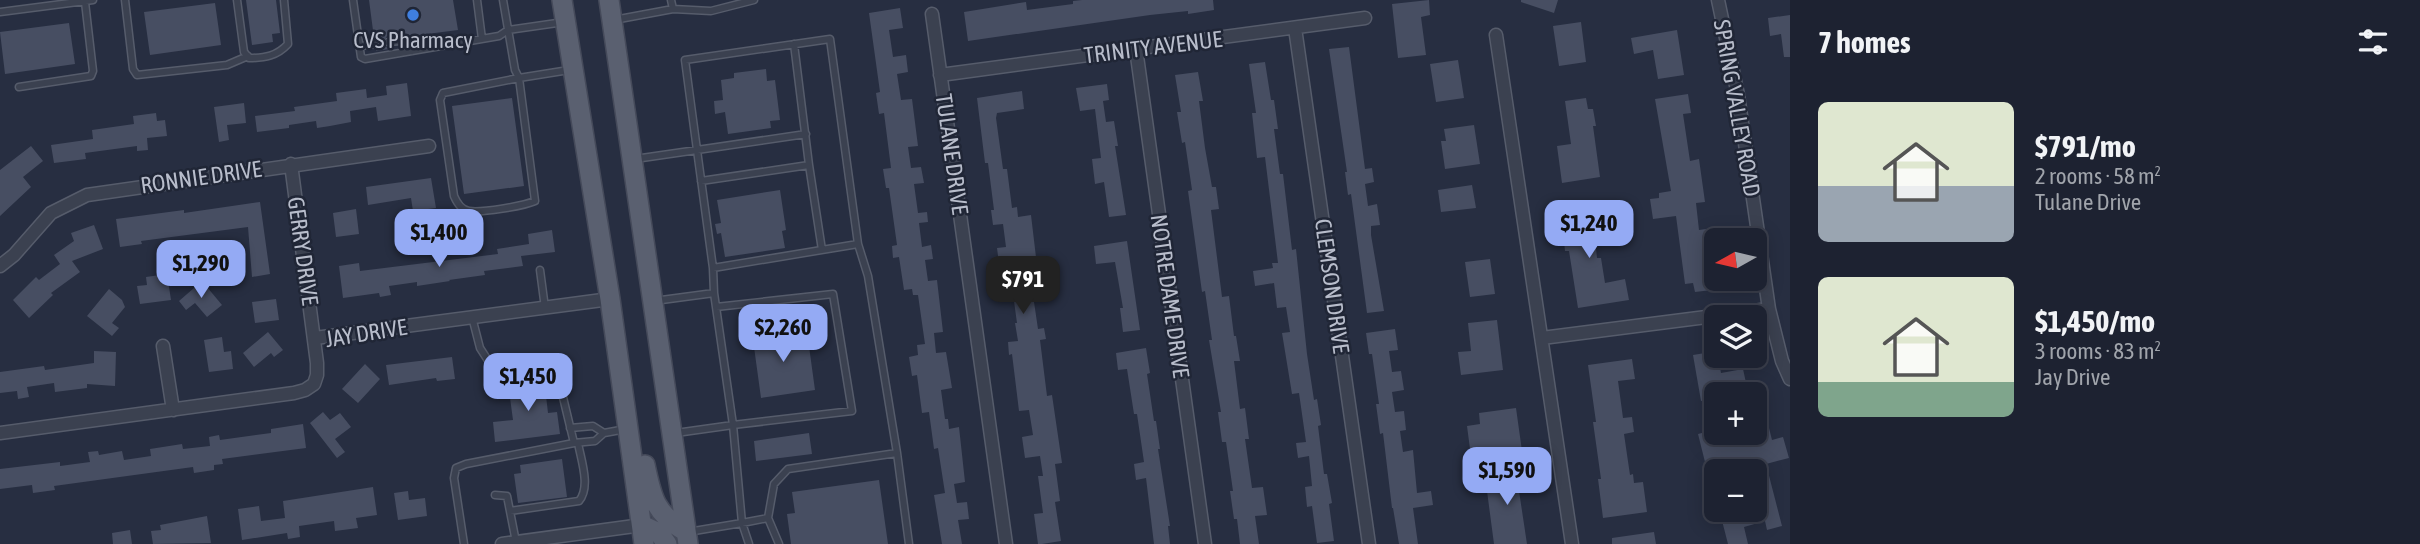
<!DOCTYPE html>
<meta charset="utf-8">
<style>
:root{--surface:#1d2231;--page:#2a2f3d;--text:#f1f3f6;--muted:#a0a4ab;--line:#3b3f4d;--accent:#94aaf4}
body{margin:0;font-family:"Asap Condensed",sans-serif;background:var(--page);color:var(--text);height:100vh;display:flex;flex-direction:column;font-size:26px;white-space:nowrap}
*{box-sizing:border-box;margin:0}
p{font-size:23px;color:var(--muted)}
.icon{flex:none;width:38px;height:38px;fill:none;stroke:currentColor;stroke-width:2;stroke-linecap:round;stroke-linejoin:round}
.map{position:relative;flex:1;overflow:hidden}
.details{display:flex;flex-direction:column;background:var(--surface);width:630px}
.details>*{flex:none}
.needle{width:46px;rotate:262deg}
.controls{position:absolute;left:1704px;top:228px;display:grid;gap:14px}
.controls a{display:grid;place-items:center;width:63px;height:63px;border-radius:10px;background:var(--surface);box-shadow:0 4px 18px #0003,0 0 0 2px var(--line);font-size:35px}
.price{position:absolute;translate:-50% -60px;padding:0 16px;border-radius:14px;background:var(--accent);color:#111;font-size:23px;line-height:46px;filter:drop-shadow(0 2px 4px #0008)}
.price::after{content:'';position:absolute;left:50%;top:42px;width:21px;height:16px;margin-left:-10px;background:inherit;clip-path:polygon(0 0,100% 0,50% 100%)}
.price.current{background:#222;color:#fff}
ul{padding:0;list-style:none}
li{display:flex;align-items:center;gap:21px;height:175px;padding:0 28px}
li span{display:grid;place-items:center;flex:none;width:196px;height:140px;border-radius:10px;color:#555}
li>.icon{margin-inline-start:auto}
span .icon{width:84px;height:84px;fill:#fffc;stroke-width:1}
li b{font-size:30px}
h2{display:flex;justify-content:space-between;align-items:center;height:84px;padding:0 28px;font-size:30px}
main{display:flex;flex:1;min-height:0}
.map>svg:first-child{display:block}
.building{fill:#474e62}
.lines{fill:none;stroke-linecap:round;stroke-linejoin:round}
.service-casing{stroke:#565c6b;stroke-width:9}
.minor-casing{stroke:#565c6b;stroke-width:15}
.primary-casing{stroke:#454a5a;stroke-width:22}
.service{stroke:#3b4150;stroke-width:6}
.minor{stroke:#3b4150;stroke-width:12}
.primary{stroke:#5a6070;stroke-width:19}
.shop-dot{fill:#3f7fe0;stroke:#202636;stroke-width:2.5}
.labels{text-anchor:middle;stroke-width:5;stroke-linejoin:round;paint-order:stroke}
.poi-label{font-size:23px;fill:#b8bdcb;stroke:#202636}
.street-label{font-size:23px;fill:#b8bdcb;stroke:#202636}
</style>
<main>
<div class="map">
<svg width="1790" height="544" viewBox="0 0 1790 544">
<rect width="100%" height="100%" fill="#272e41"/>
<path class="building" d="M246,0H276L280,33L272,34L273,42L252,45Z
M369,0H453L458,30L404,37L387,36L382,43L389,49L376,51L380,43L374,38Z
M1082,0H1213L1214,10L1188,14V11L1150,15L968,41L964,12L1026,2L1027,10L1073,4V1Z
M1429,0L1430,15L1421,17L1426,55L1398,58L1392,4Z
M1521,0H1558L1554,13L1521,2Z
M215,3L221,45L150,55L144,12Z
M900,8L903,28L889,30L893,57L906,55L908,72L897,74L901,100L912,99L918,146L908,147L911,168L921,167L924,183L914,184L918,213L927,212L928,222L919,223L922,247L931,245L933,259L925,260L928,281L937,280L943,332L934,333L936,353L946,352L952,388L941,390L945,419H948L949,429L959,427L965,482L954,484L957,503L967,502L969,519L958,520L962,544H942L934,495L945,493L938,448L934,449L929,412L922,413L917,375L912,376L909,357L918,355L917,345L925,344L918,295H913L912,289L904,290L899,257L893,258L892,246L897,245L889,188H886L883,169L891,168L884,113L879,114L876,93L880,92L869,13Z
M1790,15V57H1784L1781,34L1770,36L1768,18Z
M1581,22L1586,62L1559,66L1553,26Z
M69,23L75,64L5,74L0,32Z
M1677,30L1684,75L1658,79L1653,50L1634,54L1631,38Z
M1349,47L1365,169L1372,168L1374,182L1365,184L1368,206L1377,204L1380,225L1371,226V235L1384,311L1367,313L1351,194L1348,195L1345,172H1347L1329,49Z
M1458,60L1464,98L1436,102L1430,64Z
M1265,62L1271,100H1274L1278,129H1274L1280,174H1283L1292,250L1296,249L1307,354L1314,400L1317,399L1321,425L1318,426L1324,474H1327L1332,503L1329,504L1334,541L1317,543L1312,506L1307,507L1305,487L1312,486L1309,456L1298,458L1296,443L1306,442L1299,393L1292,394L1282,333L1290,332L1286,307L1277,308L1274,283L1255,286L1253,271L1273,268L1272,263H1278L1265,157L1257,158L1252,113H1256L1249,64Z
M766,69L767,81L775,80L780,120L770,121L771,128L728,134L725,112L715,114L714,101L723,100L721,80L734,78V73Z
M1198,72L1203,101H1199L1205,148L1212,187H1216L1219,209L1211,210L1222,297L1229,296L1234,336H1236L1240,361H1234L1240,409L1245,408L1249,439H1245L1252,488L1263,487L1267,515L1255,516L1259,544H1240L1237,519H1234L1230,491H1233L1226,442H1222L1218,412H1221L1209,340H1212L1205,291L1202,292L1188,191L1192,190L1185,142L1182,143L1177,112H1181L1175,75Z
M407,83L411,116L378,121L376,107L350,111L351,122L330,126L317,128L316,121L289,125V128L257,132L255,116L295,111L294,107L337,101L336,93L366,89L367,98L387,95L386,86Z
M1107,84L1109,100L1103,101L1106,122L1114,121L1118,146H1115L1126,215L1109,217L1104,182L1095,184L1092,159L1101,158L1095,109L1080,111L1076,88Z
M1022,91L1024,109L997,113L996,118L1003,169H1007L1012,208L1017,207L1018,217L1031,215L1038,274L1030,275L1038,329L1044,328L1046,339L1040,340L1047,396L1052,395L1062,463L1055,464L1060,501L1055,502L1061,541L1042,544H1038L1034,514L1043,513L1038,476H1043L1040,456L1025,458L1022,437L1033,435L1029,410L1019,411L1012,354L1009,355L1008,342L1018,341L1015,323H1017L1013,294L1003,295L997,248L1006,247L1003,224L993,225L991,210H994L988,163H985L977,98Z
M1688,94L1691,113L1683,114L1690,161L1699,159L1705,202L1696,203L1699,230L1706,229L1707,239L1713,238L1717,266L1709,269L1712,290L1695,292L1693,283L1685,284L1676,216L1653,219L1650,199L1659,198V193L1671,191L1655,99Z
M512,98L524,186L464,194L452,106Z
M1586,98L1588,109H1593L1596,126H1593L1600,177L1562,183L1557,146L1571,144L1565,101Z
M244,103L246,123L227,125L229,140L219,142L214,107Z
M156,113L157,121L165,120L167,136L147,138L148,150L137,151V146L85,153L86,159L54,163L51,145L93,139L92,130L134,124L133,116Z
M1474,125L1480,164L1445,169L1441,141H1446L1444,129Z
M31,146L43,161L23,177L31,187L0,216V170Z
M431,178L436,208L413,211L411,198L368,205L366,187Z
M1472,185L1476,208L1441,212L1438,190Z
M780,190L786,230L782,231L785,248L725,257L721,233L717,234L715,224L721,223L717,200Z
M260,202L270,274L252,277L248,227L141,241L142,244L120,247L116,219L184,210V213Z
M1601,207L1604,227L1594,228L1597,258H1601L1605,283L1625,279L1629,300L1578,308L1569,251H1565L1561,212Z
M356,209L359,234L336,237L333,213Z
M94,225L103,249L72,261L80,272L51,293L53,295L29,318L13,300L36,277L39,280L60,264L54,255L74,241L71,233Z
M552,230L555,252L521,256L523,266L484,271L485,275L449,280L450,281L417,286V282L389,286L391,295L380,297L379,293L343,298L339,266L359,263L360,271L498,254L497,249L529,244L528,234Z
M1127,241L1140,330L1123,332L1120,308H1123L1115,262L1096,264L1094,246Z
M1490,259L1495,294L1470,297L1465,262Z
M167,274L171,300L140,304L137,286L147,285L146,277Z
M202,281L222,305L207,317L195,303L186,310L179,301Z
M109,289L122,300L125,307L112,323L119,328L112,336L87,316Z
M276,299L279,320L255,323L252,302Z
M1497,320L1503,370L1461,375L1458,352L1471,351L1468,323Z
M779,323L782,343L808,339L815,390L761,398L754,347L761,346L759,326Z
M1395,329L1398,350L1389,351L1392,372L1401,371L1404,390L1392,392L1395,412L1404,411L1406,430L1400,431L1403,452L1413,450L1417,493L1431,491L1433,505L1413,508L1418,544H1399L1393,508H1392L1383,433L1380,434L1376,404H1379L1372,354H1369L1366,333Z
M268,332L283,350L274,357L271,353L254,367L243,353Z
M222,337L224,352L231,351L233,369L209,372L204,340Z
M1146,348L1150,373L1147,374L1154,421H1156L1160,449H1158L1170,526H1168L1170,544H1154L1146,478L1136,480L1134,464L1144,462L1137,414H1134L1127,369L1118,370L1116,353Z
M94,351L116,352L115,386L87,384V388L55,392L54,383L27,387L29,397L18,399L17,391L0,393V372L44,366L45,370L94,363Z
M1717,351L1721,373L1743,369L1748,392L1717,394V398L1701,401L1693,355Z
M452,357L455,379L437,381L436,378L389,385L386,365Z
M1632,359L1635,379L1618,381L1623,418L1632,417L1634,432L1624,434L1630,475L1633,474L1634,483L1643,482L1647,512L1603,518L1598,479H1601L1593,422H1596L1588,365Z
M365,364L380,379L358,403L342,389Z
M544,378L548,413L557,412L560,434L495,442L493,422L513,420L508,383Z
M1755,388H1759L1772,440L1783,437L1789,458L1766,464L1782,526L1767,530L1765,521L1744,527L1748,544H1728L1719,509H1755V467L1739,471H1717L1715,463L1706,466L1698,434L1717,429V432H1755Z
M1516,408L1522,451L1485,456L1484,447L1470,449L1467,426L1480,424L1479,413Z
M323,412L330,420L340,413L351,427L335,439L345,452L337,458L310,423Z
M303,424L306,448L222,459L223,464L214,465V470L194,473L193,467L54,486L55,490L33,493L32,485L0,489V469L60,462V466L90,462L88,452L98,451L99,455L122,451L124,460L151,456L150,449L182,444L183,449L210,446L209,437L219,435L220,440L271,433V429Z
M809,433L812,454L756,461L754,441Z
M562,459L567,497L518,503L514,474L521,473L520,465Z
M1527,471L1529,489L1519,491L1527,544H1494L1485,476Z
M879,480L888,544H791L787,514L795,513L792,492Z
M373,487L377,515L356,518L358,528L335,531L334,521L299,526L300,537L288,539L287,533L242,540L238,509L259,506L261,521L285,518L283,501Z
M408,491L409,500L425,498L427,516L398,520L394,493Z
M207,516L211,543L153,544L151,531L161,530L160,525Z
M130,530L132,544H113L112,533Z
M1654,532L1656,544H1612V538Z"/>
<g class="lines">
<defs>
<path id="service" d="M125,0L133,69L137,75L227,65L248,56
M237,0L244,52L249,58C265,58 277,56 288,44L284,0
M353,0L361,57L365,59L499,36L508,30L564,22
M477,0L482,39
M503,0L515,70L519,78L443,93L440,100L454,196C457,203 461,210 469,211C482,213 523,206 535,201L519,78L569,70
M671,0L673,9L711,11L754,0
M0,12L93,0
M614,20L673,9
M388,42L400,41L412,51
M359,46L375,44
M19,87L91,76L93,71L85,2
M635,159L697,150L685,60L830,39L858,244L713,268L714,293
M809,165L822,250
M701,181L809,165L794,44
M858,244L868,276L897,453
M713,268L697,150L806,134
M540,270L545,308
M654,301L714,293L716,307L733,425L852,411L833,294L716,307
M472,317L480,348L491,365L500,367L549,360L555,364L574,443
M570,428L593,426L604,433
M676,433L733,425L742,523L688,532
M495,495L507,496L516,542
M510,511L579,501C591,487 581,460 578,443
M768,518L779,544
M464,544L454,478L456,468L466,464L574,443L595,441L604,433L626,429
M749,544L742,523L768,518L774,484L788,469L897,453L909,544"/>
<path id="minor" d="M1718,0L1738,95L1769,309L1782,361L1790,379
M932,14L1006,544
M1295,28L1369,544
M1496,35L1572,544
M1136,49L1205,544
M940,75L1365,18
M0,266L14,255L51,213L87,195L429,146
M315,338L610,299
M1542,338L1769,309
M163,346L173,410
M0,433L294,393L305,390L314,384L317,375V363L291,164
M502,544L642,525"/>
<path id="primary" d="M562,0L610,299L644,544
M609,0L688,544
M645,465C652,499 655,513 686,532
M642,525L659,533L667,544"/>
</defs>
<use href="#service" class="service-casing"/>
<use href="#minor" class="minor-casing"/>
<use href="#primary" class="primary-casing"/>
<use href="#service" class="service"/>
<use href="#minor" class="minor"/>
<use href="#primary" class="primary"/>
</g>
<circle class="shop-dot" cx="413" cy="15" r="7"/>
<g class="labels">
<g class="poi-label">
<text x="413" y="48">CVS Pharmacy</text>
</g>
<g class="street-label">
<text transform="translate(1153 47) rotate(-7)" y="8">TRINITY AVENUE</text>
<text transform="translate(1737 108) rotate(80)" y="8">SPRING VALLEY ROAD</text>
<text transform="translate(952 154) rotate(82)" y="8">TULANE DRIVE</text>
<text transform="translate(201 177) rotate(-8)" y="8">RONNIE DRIVE</text>
<text transform="translate(303 251) rotate(82)" y="8">GERRY DRIVE</text>
<text transform="translate(1332 286) rotate(82)" y="8">CLEMSON DRIVE</text>
<text transform="translate(1170 296) rotate(82)" y="8">NOTRE DAME DRIVE</text>
<text transform="translate(366 333) rotate(-9)" y="8">JAY DRIVE</text>
</g>
</g>
</svg>
<div class="controls">
<a><svg class="needle" viewBox="-14 -14 28 28"><path d="M0-13l5 13h-10z" fill="#e53935"/><path d="M0 13l5-13h-10z" fill="#a0a4ab"/></svg></a>
<a><svg class="icon" aria-label="layers" viewBox="0 0 24 24"><path d="M12 4l9 5-9 5-9-5zM3 14l9 5 9-5"/></svg></a>
<a>+</a>
<a>−</a>
</div>
<b class="price" style="left:1589px;top:260px">$1,240</b>
<b class="price" style="left:439px;top:269px">$1,400</b>
<b class="price" style="left:201px;top:300px">$1,290</b>
<b class="price current" style="left:1023px;top:316px">$791</b>
<b class="price" style="left:783px;top:364px">$2,260</b>
<b class="price" style="left:528px;top:413px">$1,450</b>
<b class="price" style="left:1507px;top:507px">$1,590</b>
</div>
<section class="details">
<h2>7 homes<svg class="icon" aria-label="filters" viewBox="0 0 24 24"><path d="M4 7h16M4 17h16"/><circle cx="9" cy="7" r="2"/><circle cx="15" cy="17" r="2"/></svg></h2>
<ul>
<li><span style="background:linear-gradient(#dfe7d0 60%,#9aa5b1 0)"><svg class="icon" aria-label="home" viewBox="0 0 24 24"><path d="M3 11l9-7 9 7M6 9v11h12V9"/></svg></span><div><b>$791/mo</b><p>2 rooms · 58 m²</p><p>Tulane Drive</p></div></li>
<li><span style="background:linear-gradient(#dfe7d0 75%,#7fa58c 0)"><svg class="icon" aria-label="home" viewBox="0 0 24 24"><path d="M3 11l9-7 9 7M6 9v11h12V9"/></svg></span><div><b>$1,450/mo</b><p>3 rooms · 83 m²</p><p>Jay Drive</p></div></li>
</ul>
</section>
</main>
